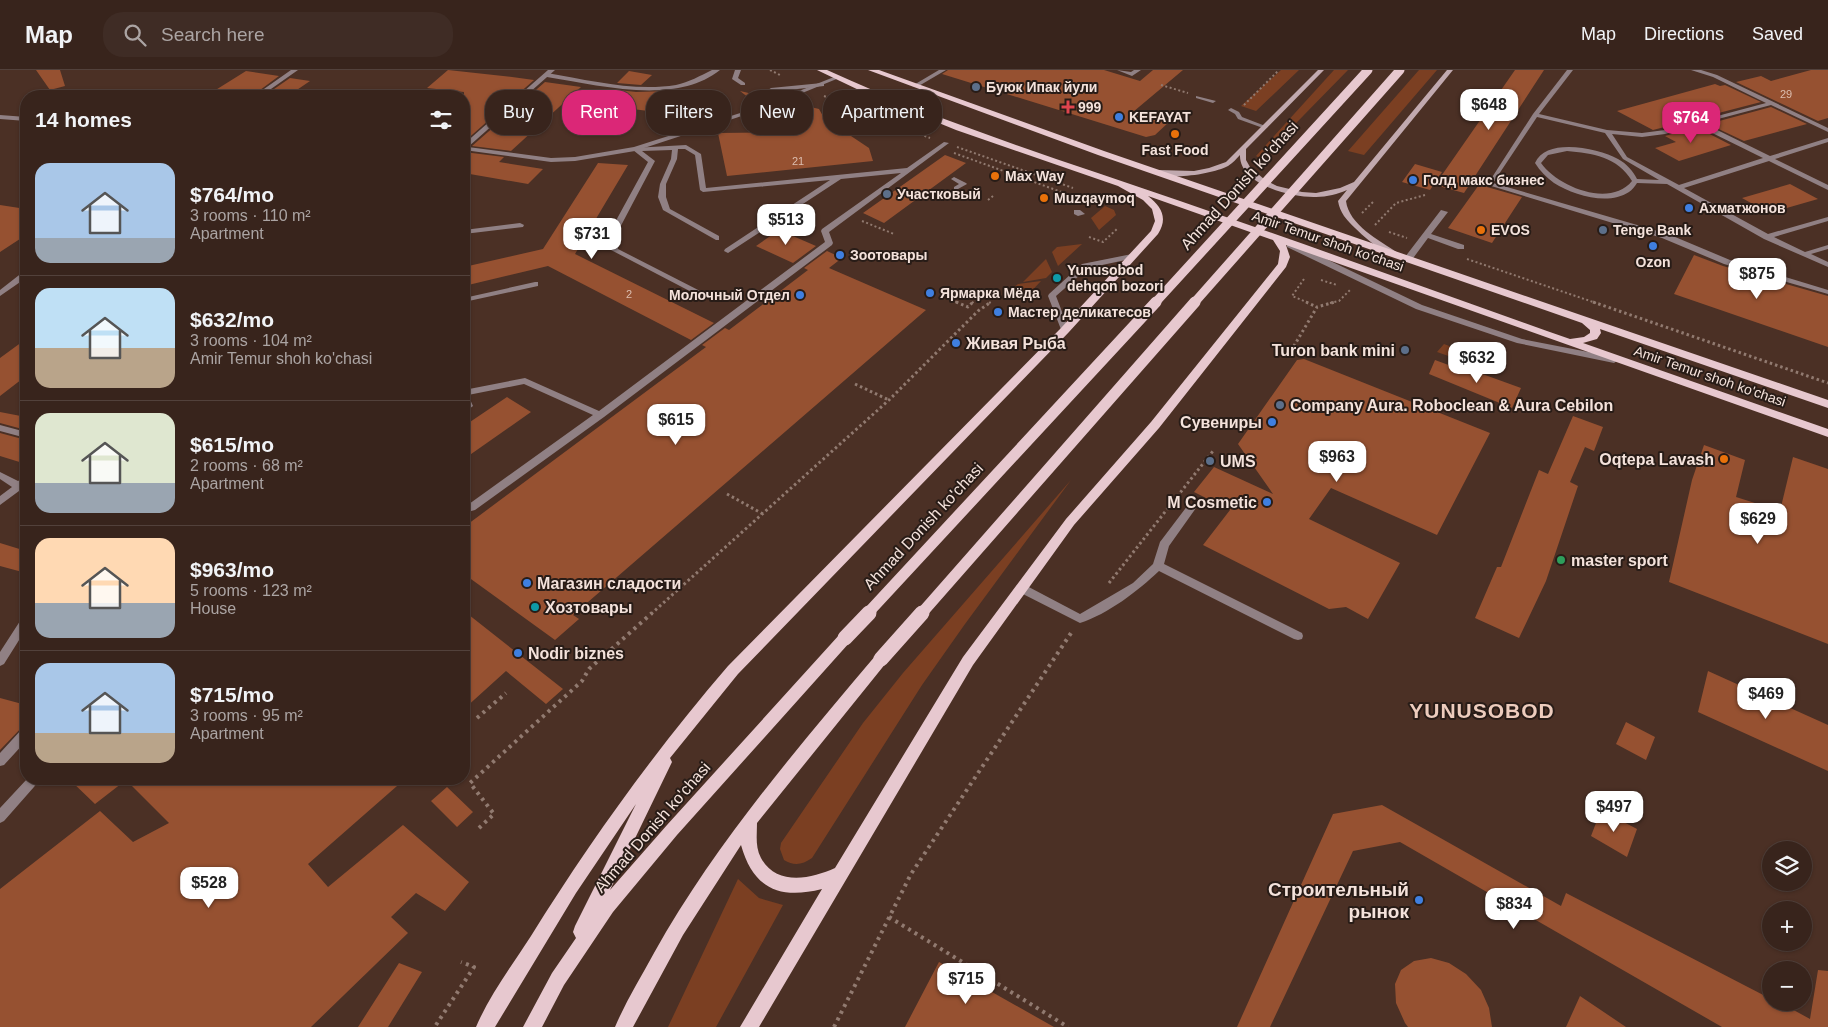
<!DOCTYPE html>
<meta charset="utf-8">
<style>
:root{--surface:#38241c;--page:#3f2c25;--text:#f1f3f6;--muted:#aba4a3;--line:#52413b;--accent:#db2777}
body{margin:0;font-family:Helvetica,sans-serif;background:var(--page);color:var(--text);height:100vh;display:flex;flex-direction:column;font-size:19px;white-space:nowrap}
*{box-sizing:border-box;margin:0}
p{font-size:16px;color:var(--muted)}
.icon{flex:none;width:28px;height:28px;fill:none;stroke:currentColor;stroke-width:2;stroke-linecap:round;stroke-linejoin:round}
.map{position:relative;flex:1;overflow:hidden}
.details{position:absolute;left:20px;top:20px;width:450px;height:695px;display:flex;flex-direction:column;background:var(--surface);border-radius:20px;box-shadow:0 1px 4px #0004,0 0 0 1px var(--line)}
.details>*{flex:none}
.hud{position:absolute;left:485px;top:20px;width:475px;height:45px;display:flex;gap:10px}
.buttons{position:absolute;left:1762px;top:771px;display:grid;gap:10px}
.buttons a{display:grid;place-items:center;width:50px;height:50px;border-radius:50%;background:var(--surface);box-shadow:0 1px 4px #0004,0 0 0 1px var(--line);font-size:25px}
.price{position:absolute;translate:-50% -42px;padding:0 11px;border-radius:10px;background:#fff;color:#222;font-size:16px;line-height:32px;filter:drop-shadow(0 1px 2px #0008)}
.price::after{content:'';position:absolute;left:50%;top:30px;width:15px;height:11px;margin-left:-8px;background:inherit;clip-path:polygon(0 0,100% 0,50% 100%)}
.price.current{background:var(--accent);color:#fff}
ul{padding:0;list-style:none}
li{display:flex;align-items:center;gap:15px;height:125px;padding:0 15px}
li+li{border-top:1px solid var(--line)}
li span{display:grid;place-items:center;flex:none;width:140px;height:100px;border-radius:15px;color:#555}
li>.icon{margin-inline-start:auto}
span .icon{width:60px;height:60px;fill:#fffc;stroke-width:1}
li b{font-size:21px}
h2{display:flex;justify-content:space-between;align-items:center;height:60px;padding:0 15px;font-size:21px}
.pill{padding:0 18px;border-radius:20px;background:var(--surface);box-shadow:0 1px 4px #0004,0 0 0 1px var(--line);font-size:18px;line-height:45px}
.pill.current{background:var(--accent);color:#fff}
header{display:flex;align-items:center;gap:30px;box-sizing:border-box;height:70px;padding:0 25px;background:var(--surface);border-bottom:1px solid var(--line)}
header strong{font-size:24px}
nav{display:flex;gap:28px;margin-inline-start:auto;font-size:18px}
.search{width:350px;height:45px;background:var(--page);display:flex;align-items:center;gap:12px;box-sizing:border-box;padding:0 18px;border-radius:20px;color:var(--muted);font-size:19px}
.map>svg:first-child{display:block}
.green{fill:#7b3f22}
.building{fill:#965131}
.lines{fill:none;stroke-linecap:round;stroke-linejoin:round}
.path-far2{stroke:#917a70;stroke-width:2;stroke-dasharray:2 2.5;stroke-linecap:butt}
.path-far1{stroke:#917a70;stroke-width:3;stroke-dasharray:2.5 3;stroke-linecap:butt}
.path{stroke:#917a70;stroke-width:4;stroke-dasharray:3 4.5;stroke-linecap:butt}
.lane{fill:#908084;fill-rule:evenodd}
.street{fill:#908084;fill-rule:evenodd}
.secondary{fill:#c1a9af;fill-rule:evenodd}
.primary{fill:#e7c8cf;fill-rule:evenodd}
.primary-bridge-far2{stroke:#e7c8cf;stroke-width:9}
.primary-bridge-far1{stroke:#e7c8cf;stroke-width:11}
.primary-bridge{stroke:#e7c8cf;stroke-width:15}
.service-dot{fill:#5c6f8a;stroke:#281c17;stroke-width:2}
.health-dot{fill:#e0444e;stroke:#281c17;stroke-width:2}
.shop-dot{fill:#3f7fe0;stroke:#281c17;stroke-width:2}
.food-dot{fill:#e8710a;stroke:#281c17;stroke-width:2}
.culture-dot{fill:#0f9aa8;stroke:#281c17;stroke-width:2}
.leisure-dot{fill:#2e9e5b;stroke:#281c17;stroke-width:2}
.labels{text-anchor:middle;stroke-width:4;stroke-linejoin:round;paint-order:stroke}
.far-number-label{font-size:11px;fill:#dcbeb0}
.far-poi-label{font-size:14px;font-weight:bold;fill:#f4e2db;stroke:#281c17;text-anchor:start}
.far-street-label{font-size:14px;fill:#f4e2db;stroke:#281c17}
.street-label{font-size:16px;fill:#f4e2db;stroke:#281c17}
.poi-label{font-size:16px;font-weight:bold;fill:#f4e2db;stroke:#281c17;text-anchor:start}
.near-poi-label{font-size:19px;font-weight:bold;fill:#f4e2db;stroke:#281c17;text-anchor:end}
.district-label{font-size:21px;font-weight:bold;letter-spacing:1px;fill:#edccbd;stroke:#281c17}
</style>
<header>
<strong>Map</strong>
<div class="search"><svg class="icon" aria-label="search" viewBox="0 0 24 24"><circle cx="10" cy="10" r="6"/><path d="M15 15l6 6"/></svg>Search here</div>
<nav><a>Map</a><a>Directions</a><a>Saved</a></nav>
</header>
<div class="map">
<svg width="1828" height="957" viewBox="0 0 1828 957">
<rect width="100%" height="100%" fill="#4b3025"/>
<path class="green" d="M1281,0H1299L1256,41L1241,36Z
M1334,0H1348L1261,89L1256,86Z
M1419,0H1437L1364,85L1348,81Z
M1105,136L1114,140L1116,145L1099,160L1091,148Z
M1082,174L1058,196L1052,182L1057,177Z
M1046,189L1052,202L1046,208L1023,212Z
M1041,211C1031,221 1029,228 1014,222L1013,218L1018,214Z
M1444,274L1481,288L1477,296L1437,282Z
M1071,410L965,554L922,615L812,788C802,795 794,796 784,790L780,779L781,773L863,653L903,603Z
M738,809L759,828L783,835L716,957H668Z"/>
<path class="building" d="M36,0H60L65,16L50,20Z
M448,0L512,7L534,10L464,72V22L427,18Z
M948,0H1104L1140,11L1153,0H1183L1133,42L1169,52L1155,65L1146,67L942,4Z
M1515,0H1544L1464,123L1435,115Z
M1811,0H1828V48L1818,51L1736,12L1761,6L1771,11Z
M246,1L279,6L252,26H206Z
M629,1L652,5L641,15L617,13Z
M290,8L310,11L288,26H264Z
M545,12L581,17L511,81L472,76Z
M1715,14L1720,16L1725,15L1761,32L1653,60L1617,41Z
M610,19L636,22L668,21L648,41L595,34Z
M740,21L775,29L758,35Z
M786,31L819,39L824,48L869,78L873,91L727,106L718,63L792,62L765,40Z
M1771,37L1807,54L1744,71L1708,54Z
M1696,57L1731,75L1679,91L1655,78L1676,72L1665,66Z
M464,82L504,87L499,92L543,99L528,114L464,103Z
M945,85L966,93L884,153L863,143Z
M598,93L628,95L575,184L714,253L691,270L548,196L464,216V197L543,179Z
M1415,94L1442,102L1430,120L1402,112Z
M1481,112L1485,114L1487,117L1522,127L1492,173L1448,158Z
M1790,114L1818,129L1769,143L1742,128Z
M0,135L26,139V165L0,182Z
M779,160L816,176L793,193L756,176Z
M827,181L842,188L829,198L926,240L573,545L579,549L555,570L464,504V457L706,277L702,275L725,258L729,260L808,200L804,198Z
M1694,185L1723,196L1828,226V277L1674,224Z
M26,269V306L0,326V288Z
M1304,289L1490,363L1437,465L1331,418L1309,449L1400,493L1368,549L1346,537L1329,539L1203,475L1230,440L1194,422L1214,397L1273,424L1238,374L1297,290Z
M1435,290L1473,304L1474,301L1521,318L1512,338L1429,304Z
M507,327L531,342L464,389V356Z
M0,342L26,347V360L0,353Z
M1573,346L1603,357L1594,381L1585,377L1570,412L1578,416L1546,511L1519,568L1475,548L1497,497H1501L1539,400L1548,404Z
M0,363L26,370V394L0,386Z
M1704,375L1745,390L1736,427L1780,441L1793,387L1828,399V574L1669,512L1692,410Z
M0,473L26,481V503L0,496Z
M464,541L563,619L546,634L506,601L464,639Z
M1708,601L1828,655V701L1698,642Z
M0,628L26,635V653L0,680Z
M1626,652L1655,667L1646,690L1616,674Z
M69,709H405L308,794L328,817L403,755L469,812L445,841L416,823L391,847L408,863L311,957H0V819L100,741L133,772L169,753L126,710L95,734Z
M447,717L473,742L457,757L431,731Z
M1382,735L1561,836L1566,823L1771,929V932H1779L1810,949L1818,900L1828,901V957H1722L1400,772L1353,781L1270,957H1237L1333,744Z
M1601,740L1637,759L1627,787L1591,766Z
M1431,888L1449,893L1466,904L1481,920L1489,938L1492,957H1408L1405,953L1396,933L1395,914L1401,900L1414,891Z
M939,892L1054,957H905Z
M399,893L422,902L388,957H358Z
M1580,926L1626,957H1566Z"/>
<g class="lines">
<path class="path-far2" d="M770,0L780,5
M1161,15L1188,23
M824,26L930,68
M1244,35L1279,0
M957,77L1073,118
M954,83L1067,124
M988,130L993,126
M1362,143L1374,131
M862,151L894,164
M1375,155L1396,133L1425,125
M1389,162L1407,168
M1089,167L1103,172L1118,158
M1467,189L1596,233
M1304,209L1292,226L1309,233
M1321,210L1337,215
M951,230L959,233
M972,233L979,227
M989,233L991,232
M1330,233L1339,231L1350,220"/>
<path class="path-far1" d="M956,232L968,237L973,232
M1306,232L1317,237
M1593,232L1828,313
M1291,281L1317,237L1335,232
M855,314L889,330
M727,424L763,444
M1109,513L1213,381
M651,544L889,330L978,241L991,232"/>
<path class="path" d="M477,648L506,623
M479,758L494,744L470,713L582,611L589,599L652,543
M889,847L1068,957
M436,955L474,897L461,892
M834,957L911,804L1073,560"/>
<path class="lane" d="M712,0H720C675,36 599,15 547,7L544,5L547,3C589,10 634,22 676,15C689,12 700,6 712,0Z
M735,0H741L738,8L745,13V15H741L732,9Z
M939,0H946L917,17L912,16Z
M1117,0L1131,2L1134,0H1141L1132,6Z
M1567,0H1573L1539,44L1607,60L1642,63L1665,60L1766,33L1713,7L1691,0H1701L1717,5L1828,58V62L1826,61L1771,35L1703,53L1770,86L1828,68V72L1775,89L1828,115V120L1769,91L1684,118L1768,164L1828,147V151L1774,167L1805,182L1828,175V179L1811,184L1828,192V197L1764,169L1667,114L1637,113C1635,116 1632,120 1629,122C1608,136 1573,125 1554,113C1546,107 1540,101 1535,93C1546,67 1598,78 1618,89C1627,94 1633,101 1637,109L1659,110L1623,89L1605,63L1537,47L1493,113L1668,164L1730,190L1828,220V224L1724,194L1662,168L1488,115L1487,114L1489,112L1533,44ZM1696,55L1763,88L1679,115L1627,87L1612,64L1642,67L1665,64ZM1567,81C1592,83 1618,87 1632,111C1610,138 1558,117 1541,93L1548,85Z
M822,13L824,14V16L771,22L768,20L771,18Z
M1196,26L1216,31L1213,33L1196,28Z
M1231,38L1239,42L1242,47L1268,57L1263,58L1238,49L1235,44L1228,40Z
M944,72L949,73L829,162L833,173L832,175L604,347L475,440L464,443V435L469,434L593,345L524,314L468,325L473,336L464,343V320L525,308L599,341L825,172L821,161L822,159L901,103L841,109L728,183L724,181L725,179L830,110L703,122L700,120L695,85L685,79H678L677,89L666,114V127L670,139L719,166V170H716L663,140L658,127L660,114L671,89L672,80L642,81L655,91L615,167L618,179L706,224V228H703L611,180L607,167L648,92L633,80V78L686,75L701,84L706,118L907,98Z
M1441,140L1448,142L1431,164L1464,175V179H1458L1428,168L1411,191H1405V187Z
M520,153L524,155L523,157L464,164V160Z
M1287,173H1293L1422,235L1522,269L1614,287L1618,290L1614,293L1517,273L1416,239L1287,177Z
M1132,184L1136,186L1135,188L1088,198L1056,226L1069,260L1068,262H1062L1048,226L1049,224L1082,194Z
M23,202H26V208L0,226V220Z
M535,212H538V216L464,232V228Z
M0,355L26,362V368L0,361Z
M0,402L18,411L26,407V424L19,421L0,435V426L12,417L0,409Z
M1191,434L1196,438L1169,476L1164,494L1302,563L1303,566L1302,569L1298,570L1294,569L1159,501C1138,521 1108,544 1080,553L1017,521L1016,518L1017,515H1025L1080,544L1133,513L1153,494L1160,472L1188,435Z
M26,547V559L4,594L0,596V582L22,548Z
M26,658V671L4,695L0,696V683L22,659Z
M27,709H41L4,751L0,753V738Z"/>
<path class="street" d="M291,0H298L261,26H254Z
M548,0H555L468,77L551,88L575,87L634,77L759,37L834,7L839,8L763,39L635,81L575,91L551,92L464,80V74Z
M0,45L26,47V51L0,49Z
M954,107L966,113L967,114L958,119H954V117L959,114L951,109Z
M1074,140H1080L1085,144L1078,146L1074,144Z"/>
<path class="secondary" d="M1318,0H1324L1246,79V90L1250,97L1265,110L1277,116L1302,122L1316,123L1340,118L1354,112L1447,0H1453L1346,131C1349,155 1379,170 1398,183V187C1386,188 1351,156 1344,146C1341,141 1339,137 1338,131L1347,120C1338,124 1327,127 1316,127C1293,128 1239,115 1240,85C1236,89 1233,93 1228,96C1213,104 1169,111 1155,102L1158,100L1194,101L1209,98L1226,92Z"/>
<path class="primary" d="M817,0H827C942,53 1061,90 1180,131C1311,176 1440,223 1570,269L1584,267L1590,263V260L1582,253L1098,85L868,0H879L1104,81L1828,330V338L1600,259L1601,263L1597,269L1583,273L1828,359V367L1286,175L1290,187L1286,197L1159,358L1074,455L973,595L759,957H740L822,819C779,830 753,818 741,775L683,865L633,957H615C626,931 641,907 654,883C715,774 796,680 876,585L881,583L886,585L888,589L886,593L757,753C757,765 755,777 761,788C776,816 811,809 835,798L963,587L1066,449L1151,352L1278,194L1280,181L1273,170L1148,126C1162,137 1168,148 1158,164L1069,262L738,604L670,688L672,692L610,820L667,755L840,564L845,562L850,564L852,568L850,572L677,765L613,842L564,915L542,957H523L552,903L576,868L573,862L575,856L636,734L576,823L495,957H476C489,926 513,894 531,866C590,771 655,681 728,596L1061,258L1151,161L1155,151L1152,139L1143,130L1118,116L956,60L863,22Z"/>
<path class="primary-bridge-far2" d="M1155,233L1368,0
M1194,233L1400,0"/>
<path class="primary-bridge-far1" d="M867,544L1156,232
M921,544L1195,232"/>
<path class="primary-bridge" d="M845,568L869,543
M881,589L922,543"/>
</g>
<g class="service-dot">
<circle cx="976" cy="17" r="5"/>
<circle cx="887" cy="124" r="5"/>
<circle cx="1603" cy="160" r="5"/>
<circle cx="1405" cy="280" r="5"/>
<circle cx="1280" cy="335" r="5"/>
<circle cx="1210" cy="391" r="5"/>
</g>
<path class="health-dot" d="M1065.5 29.5h5v5h5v5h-5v5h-5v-5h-5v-5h5z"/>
<g class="shop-dot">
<circle cx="1119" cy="47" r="5"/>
<circle cx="1413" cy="110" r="5"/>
<circle cx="1689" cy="138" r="5"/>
<circle cx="1653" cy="176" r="5"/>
<circle cx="840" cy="185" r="5"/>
<circle cx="930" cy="223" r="5"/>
<circle cx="800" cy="225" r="5"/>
<circle cx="998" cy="242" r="5"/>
<circle cx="956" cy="273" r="5"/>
<circle cx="1272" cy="352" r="5"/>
<circle cx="1267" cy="432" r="5"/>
<circle cx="527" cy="513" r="5"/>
<circle cx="518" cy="583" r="5"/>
<circle cx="1419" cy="830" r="5"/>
</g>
<g class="food-dot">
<circle cx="1175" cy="64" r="5"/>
<circle cx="995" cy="106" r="5"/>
<circle cx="1044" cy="128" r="5"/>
<circle cx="1481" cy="160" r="5"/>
<circle cx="1724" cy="389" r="5"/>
</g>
<g class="culture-dot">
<circle cx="1057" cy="208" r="5"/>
<circle cx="535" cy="537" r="5"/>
</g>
<circle class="leisure-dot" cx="1561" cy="490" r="5"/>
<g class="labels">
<g class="far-number-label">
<text x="1786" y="28">29</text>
<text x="798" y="95">21</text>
<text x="629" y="228">2</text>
</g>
<g class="far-poi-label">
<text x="986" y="22">Буюк Ипак йули</text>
<text x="1078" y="42">999</text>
<text x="1129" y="52">KEFAYAT</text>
<text x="1175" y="85" text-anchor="middle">Fast Food</text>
<text x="1005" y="111">Max Way</text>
<text x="1423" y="115">Голд макс бизнес</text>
<text x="897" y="129">Участковый</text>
<text x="1054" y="133">Muzqaymoq</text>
<text x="1699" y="143">Ахматжонов</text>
<text x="1491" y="165">EVOS</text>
<text x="1613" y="165">Tenge Bank</text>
<text x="850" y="190">Зоотовары</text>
<text x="1653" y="197" text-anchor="middle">Ozon</text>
<text x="1067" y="205">Yunusobod<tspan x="1067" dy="16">dehqon bozori</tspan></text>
<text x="940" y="228">Ярмарка Мёда</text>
<text x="790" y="230" text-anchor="end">Молочный Отдел</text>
<text x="1008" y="247">Мастер деликатесов</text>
</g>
<g class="far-street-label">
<text transform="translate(1328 171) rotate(19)" y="5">Amir Temur shoh ko'chasi</text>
<text transform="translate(1710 306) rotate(19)" y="5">Amir Temur shoh ko'chasi</text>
</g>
<g class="street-label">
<text transform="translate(1239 115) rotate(-48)" y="6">Ahmad Donish ko'chasi</text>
<text transform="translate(923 456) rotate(-47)" y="6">Ahmad Donish ko'chasi</text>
<text transform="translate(652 757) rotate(-49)" y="6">Ahmad Donish ko'chasi</text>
</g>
<g class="poi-label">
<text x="966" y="279">Живая Рыба</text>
<text x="1395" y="286" text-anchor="end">Turon bank mini</text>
<text x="1290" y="341">Company Aura. Roboclean &amp; Aura Cebilon</text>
<text x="1262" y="358" text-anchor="end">Сувениры</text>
<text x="1714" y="395" text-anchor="end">Oqtepa Lavash</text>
<text x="1220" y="397">UMS</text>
<text x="1257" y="438" text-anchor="end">M Cosmetic</text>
<text x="1571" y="496">master sport</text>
<text x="537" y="519">Магазин сладости</text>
<text x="545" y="543">Хозтовары</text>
<text x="528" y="589">Nodir biznes</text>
</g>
<g class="near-poi-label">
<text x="1409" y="826">Строительный<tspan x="1409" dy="22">рынок</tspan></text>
</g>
<g class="district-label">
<text x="1482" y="648">YUNUSOBOD</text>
</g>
</g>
</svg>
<div class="buttons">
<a><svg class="icon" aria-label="layers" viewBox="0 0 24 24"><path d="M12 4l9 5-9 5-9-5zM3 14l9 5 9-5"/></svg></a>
<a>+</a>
<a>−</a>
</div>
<b class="price" style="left:1489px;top:61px">$648</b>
<b class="price current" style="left:1691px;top:74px">$764</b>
<b class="price" style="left:786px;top:176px">$513</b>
<b class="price" style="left:592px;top:190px">$731</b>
<b class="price" style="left:1757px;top:230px">$875</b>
<b class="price" style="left:1477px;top:314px">$632</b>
<b class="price" style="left:676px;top:376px">$615</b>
<b class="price" style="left:1337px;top:413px">$963</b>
<b class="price" style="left:1758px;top:475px">$629</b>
<b class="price" style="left:1766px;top:650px">$469</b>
<b class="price" style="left:1614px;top:763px">$497</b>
<b class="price" style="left:209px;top:839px">$528</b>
<b class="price" style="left:1514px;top:860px">$834</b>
<b class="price" style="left:966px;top:935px">$715</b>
<div class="hud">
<a class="pill">Buy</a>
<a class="pill current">Rent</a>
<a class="pill">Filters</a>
<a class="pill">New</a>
<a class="pill">Apartment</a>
</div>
<section class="details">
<h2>14 homes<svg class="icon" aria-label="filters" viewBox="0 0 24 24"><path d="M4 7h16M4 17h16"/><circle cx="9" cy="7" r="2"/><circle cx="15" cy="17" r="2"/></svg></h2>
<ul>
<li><span style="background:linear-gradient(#a9c7e8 75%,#9aa5b1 0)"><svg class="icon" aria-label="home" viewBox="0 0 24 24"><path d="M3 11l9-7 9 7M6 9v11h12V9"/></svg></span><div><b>$764/mo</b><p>3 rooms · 110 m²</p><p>Apartment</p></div></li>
<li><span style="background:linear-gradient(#bfe0f5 60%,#b9a48a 0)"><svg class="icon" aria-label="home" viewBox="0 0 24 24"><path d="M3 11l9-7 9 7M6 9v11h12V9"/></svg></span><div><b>$632/mo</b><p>3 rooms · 104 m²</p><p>Amir Temur shoh ko'chasi</p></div></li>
<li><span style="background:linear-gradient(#dfe7d0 70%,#9aa5b1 0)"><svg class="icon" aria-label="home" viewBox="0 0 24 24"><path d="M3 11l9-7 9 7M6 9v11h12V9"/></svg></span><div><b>$615/mo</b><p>2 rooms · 68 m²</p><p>Apartment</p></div></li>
<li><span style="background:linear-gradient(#ffd9b3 65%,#9aa5b1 0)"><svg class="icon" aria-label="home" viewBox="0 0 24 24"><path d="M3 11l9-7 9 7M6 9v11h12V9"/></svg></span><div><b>$963/mo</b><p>5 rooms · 123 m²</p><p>House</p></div></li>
<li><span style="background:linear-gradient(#a9c7e8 70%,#b9a48a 0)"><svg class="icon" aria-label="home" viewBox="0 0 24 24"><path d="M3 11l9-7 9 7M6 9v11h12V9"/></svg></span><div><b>$715/mo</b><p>3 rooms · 95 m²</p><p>Apartment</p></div></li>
</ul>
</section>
</div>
